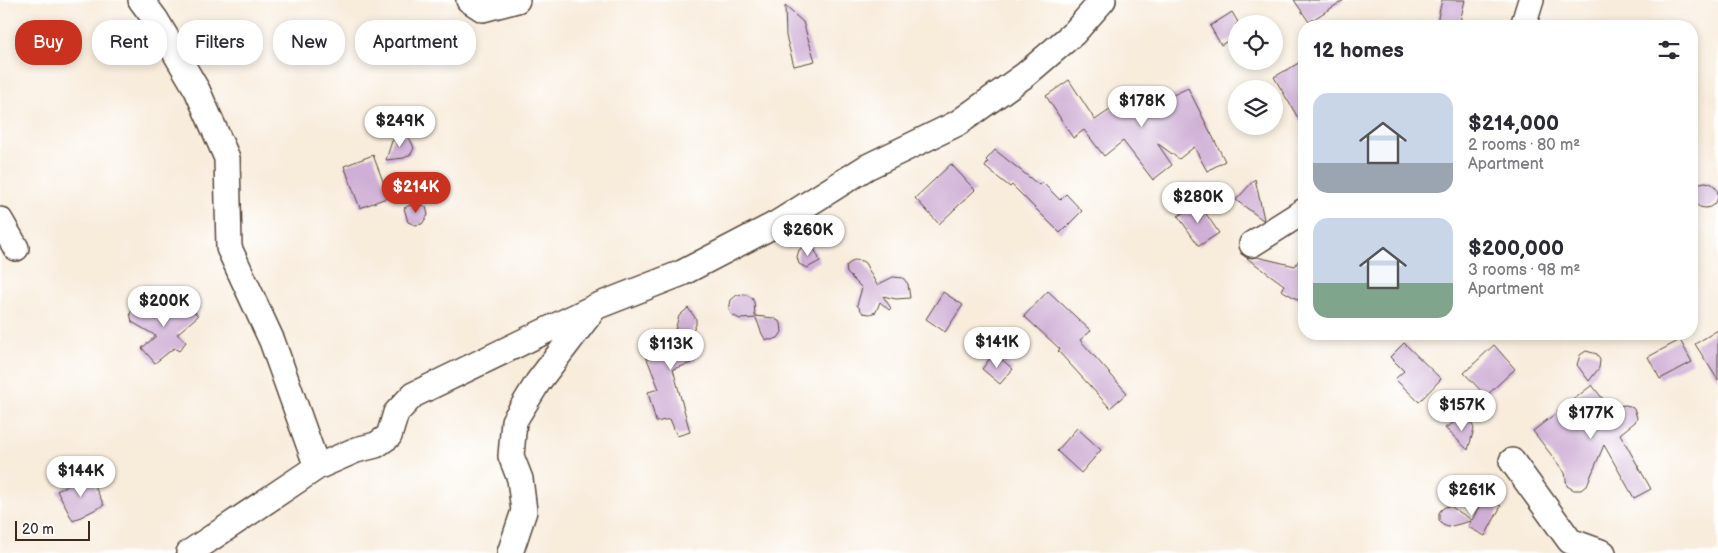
<!DOCTYPE html>
<meta charset="utf-8">
<style>
:root{--surface:#fff;--page:#f2f2f3;--text:#2b2b33;--muted:#7c7c81;--accent:#c8321e}
body{margin:0;font-family:"Balsamiq Sans",sans-serif;background:var(--page);color:var(--text);height:100vh;display:flex;flex-direction:column;font-size:19px;white-space:nowrap}
*{box-sizing:border-box;margin:0}
p{font-size:16px;color:var(--muted)}
.icon{flex:none;width:28px;height:28px;fill:none;stroke:currentColor;stroke-width:2;stroke-linecap:round;stroke-linejoin:round}
.map{position:relative;flex:1;overflow:hidden}
.drawer{position:absolute;left:1298px;top:20px;width:400px;height:320px;display:flex;flex-direction:column;background:var(--surface);border-radius:20px;box-shadow:0 2px 8px #0003}
.drawer>*{flex:none}
.guide{position:absolute;left:15px;top:20px;width:475px;height:45px;display:flex;gap:10px}
.buttons{position:absolute;left:1228px;top:15px;display:grid;gap:10px}
.buttons a{display:grid;place-items:center;width:55px;height:55px;border-radius:50%;background:var(--surface);box-shadow:0 2px 8px #0003;font-size:25px}
.scale{position:absolute;left:15px;bottom:12px;width:75px;box-sizing:border-box;padding-left:5px;border:2px solid #3b2a1e;border-top:0;font-size:14px;line-height:18px;white-space:nowrap;color:#3b2a1e;-webkit-text-stroke:4px #fff;paint-order:stroke}
.price{position:absolute;translate:-50% -42px;padding:0 11px;border-radius:18px;background:#fff;color:#222;font-size:16px;line-height:32px;filter:drop-shadow(0 1px 2px #0008)}
.price::after{content:'';position:absolute;left:50%;top:30px;width:15px;height:11px;margin-left:-8px;background:inherit;clip-path:polygon(0 0,100% 0,50% 100%)}
.price.selected{background:var(--accent);color:#fff}
ul{padding:0;list-style:none}
li{display:flex;align-items:center;gap:15px;height:125px;padding:0 15px}
li span{display:grid;place-items:center;flex:none;width:140px;height:100px;border-radius:15px;color:#555}
li>.icon{margin-inline-start:auto}
span .icon{width:60px;height:60px;fill:#fffc;stroke-width:1}
li b{font-size:21px}
h2{display:flex;justify-content:space-between;align-items:center;height:60px;padding:0 15px;font-size:21px}
.tag{padding:0 18px;border-radius:20px;background:var(--surface);box-shadow:0 2px 8px #0003;font-size:18px;line-height:45px}
.tag.selected{background:var(--accent);color:#fff}
.map>svg:first-child{display:block}
.building{fill:#cfafd5}
.lines{fill:none;stroke-linecap:round;stroke-linejoin:round}
.street-casing{stroke:#57473a;stroke-width:28}
.street{stroke:#fff;stroke-width:25}
</style>
<div class="map">
<svg width="1718" height="553" viewBox="0 0 1718 553">
<rect width="100%" height="100%" fill="#fff"/>
<filter id="ink" filterUnits="userSpaceOnUse"><feTurbulence type="fractalNoise" baseFrequency=".02" numOctaves="2"/><feDisplacementMap in="SourceGraphic" scale="10" xChannelSelector="R" yChannelSelector="G"/><feConvolveMatrix kernelMatrix="1 2 1 2 8 2 1 2 1" color-interpolation-filters="sRGB"/></filter>
<filter id="wash" filterUnits="userSpaceOnUse"><feTurbulence type="fractalNoise" baseFrequency=".0096" numOctaves="4" result="noise"/><feDisplacementMap in="SourceGraphic" scale="20" xChannelSelector="R" yChannelSelector="G"/><feGaussianBlur stdDeviation="1.12" result="paint"/><feColorMatrix in="noise" values="0 0 0 0 0 0 0 0 0 0 0 0 0 0 0 0 0 1.4 0 .05"/><feComposite in="paint" operator="in"/></filter>
<g filter="url(#wash)">
<rect width="100%" height="100%" fill="#f8ecdb"/>
<g id="blocks">
<path class="building" d="M1294,0H1344L1309,22Z
M1442,0H1465L1459,26H1436Z
M785,6L803,22L815,61L794,66L786,36Z
M1232,12L1239,24H1236V36L1221,45L1210,26Z
M1304,60V128L1274,77Z
M1069,80L1095,120L1129,97L1139,111L1188,88L1225,161L1207,171L1194,147L1179,159L1157,143L1172,165L1153,180L1123,141L1104,156L1084,130L1073,138L1046,96Z
M402,135L409,138L411,141L414,148L411,154L404,158L386,160L392,141L398,136Z
M995,150L1039,185L1042,182L1060,200L1066,194L1082,211L1060,233L1012,185L1010,187L985,167L988,162L986,160Z
M373,155L389,197L360,208L344,166Z
M951,164L975,190L939,224L915,198Z
M1255,179L1264,219L1263,220L1236,200Z
M1692 195a13 13 0 1 1 26 0a13 13 0 1 1-26 0Z
M417,202L426,207L428,215L422,224L415,225L408,222L404,208Z
M1198,202L1219,233L1199,246L1178,216Z
M805,246H808L814,248L820,261L807,268L799,264L797,257L799,250Z
M1304,252V303L1281,290L1284,285L1240,253L1246,257L1252,258L1257,257L1295,266Z
M854,260L862,261L865,263L877,285L893,277L903,278L908,284L910,298L896,299L883,296L891,308L889,310L880,302L876,312L870,314L863,313L857,305L862,288L847,273L846,266Z
M1048,291L1091,331L1080,340L1127,393L1110,408L1058,351L1060,349L1024,316Z
M943,292L963,305L945,332L926,319Z
M745,294L752,298L754,302L755,316L774,318L781,323L782,332L778,338L771,340L765,339L762,334L756,318L740,319L732,315L729,310L731,300L737,295Z
M175,302L179,307L186,302L198,316L177,334L186,342L179,351L174,348L155,363L142,348L156,336L132,322L130,313L135,307L144,306L157,317Z
M688,308L696,319V325L688,337L697,354L695,361L692,363L673,369L690,432L677,436L670,419L656,422L648,392L659,389L641,344L675,330L679,316Z
M1718,330V380L1695,344Z
M1680,340L1692,362L1660,379L1648,357Z
M1404,343L1441,379L1419,402L1395,379L1404,371L1390,357Z
M1494,345L1515,369L1486,396L1464,373Z
M1586,351L1597,354L1600,360L1599,368L1589,381L1577,365L1580,355Z
M994,353L1013,369L1000,384L982,369Z
M1592,385L1609,407L1626,405L1633,408L1635,411L1637,418L1635,422L1620,434L1651,489L1634,498L1604,445L1587,485L1581,490H1574L1567,486L1565,473L1533,431Z
M1458,420L1471,421L1474,429L1468,450L1445,428Z
M1077,428L1101,450L1081,473L1057,451Z
M89,475L104,505L73,521L57,491Z
M1484,497L1501,506L1485,536L1468,527L1471,521L1448,527L1443,525L1439,520V513L1441,510L1445,507L1450,506L1472,520Z"/>
</g>
</g>
<g filter="url(#ink)">
<use href="#blocks" fill-opacity="0" stroke="#57473a" stroke-width="1"/>
<g class="lines">
<defs>
<path id="street" d="M141,0L156,20L197,90L227,158L229,248L272,341L317,467
M469,0L483,9L517,0
M1523,26L1531,0
M0,220L16,248
M1252,244L1304,211
M1512,461L1570,541L1603,553
M189,553L317,467L356,450L376,445L389,436L396,413L413,395L595,307L682,273L776,224L867,167L958,123L1025,75L1074,33L1103,0
M510,553L524,511L520,479L511,456L514,421L538,382L592,311"/>
</defs>
<use href="#street" class="street-casing"/>
<use href="#street" class="street"/>
</g>
</g>
</svg>
<div class="buttons">
<a><svg class="icon" aria-label="locate" viewBox="0 0 24 24"><circle cx="12" cy="12" r="6"/><path d="M12 2v4M12 18v4M2 12h4M18 12h4"/></svg></a>
<a><svg class="icon" aria-label="layers" viewBox="0 0 24 24"><path d="M12 4l9 5-9 5-9-5zM3 14l9 5 9-5"/></svg></a>
</div>
<div class="scale">20 m</div>
<b class="price" style="left:1142px;top:128px">$178K</b>
<b class="price" style="left:400px;top:148px">$249K</b>
<b class="price selected" style="left:416px;top:214px">$214K</b>
<b class="price" style="left:1198px;top:224px">$280K</b>
<b class="price" style="left:808px;top:257px">$260K</b>
<b class="price" style="left:164px;top:328px">$200K</b>
<b class="price" style="left:997px;top:369px">$141K</b>
<b class="price" style="left:671px;top:371px">$113K</b>
<b class="price" style="left:1462px;top:432px">$157K</b>
<b class="price" style="left:1591px;top:440px">$177K</b>
<b class="price" style="left:81px;top:498px">$144K</b>
<b class="price" style="left:1472px;top:517px">$261K</b>
<div class="guide">
<a class="tag selected">Buy</a>
<a class="tag">Rent</a>
<a class="tag">Filters</a>
<a class="tag">New</a>
<a class="tag">Apartment</a>
</div>
<section class="drawer">
<h2>12 homes<svg class="icon" aria-label="filters" viewBox="0 0 24 24"><path d="M4 7h16M4 17h16"/><circle cx="9" cy="7" r="2"/><circle cx="15" cy="17" r="2"/></svg></h2>
<ul>
<li><span style="background:linear-gradient(#c9d6e8 70%,#9aa5b1 0)"><svg class="icon" aria-label="home" viewBox="0 0 24 24"><path d="M3 11l9-7 9 7M6 9v11h12V9"/></svg></span><div><b>$214,000</b><p>2 rooms · 80 m²</p><p>Apartment</p></div></li>
<li><span style="background:linear-gradient(#c9d6e8 65%,#7fa58c 0)"><svg class="icon" aria-label="home" viewBox="0 0 24 24"><path d="M3 11l9-7 9 7M6 9v11h12V9"/></svg></span><div><b>$200,000</b><p>3 rooms · 98 m²</p><p>Apartment</p></div></li>
</ul>
</section>
</div>
